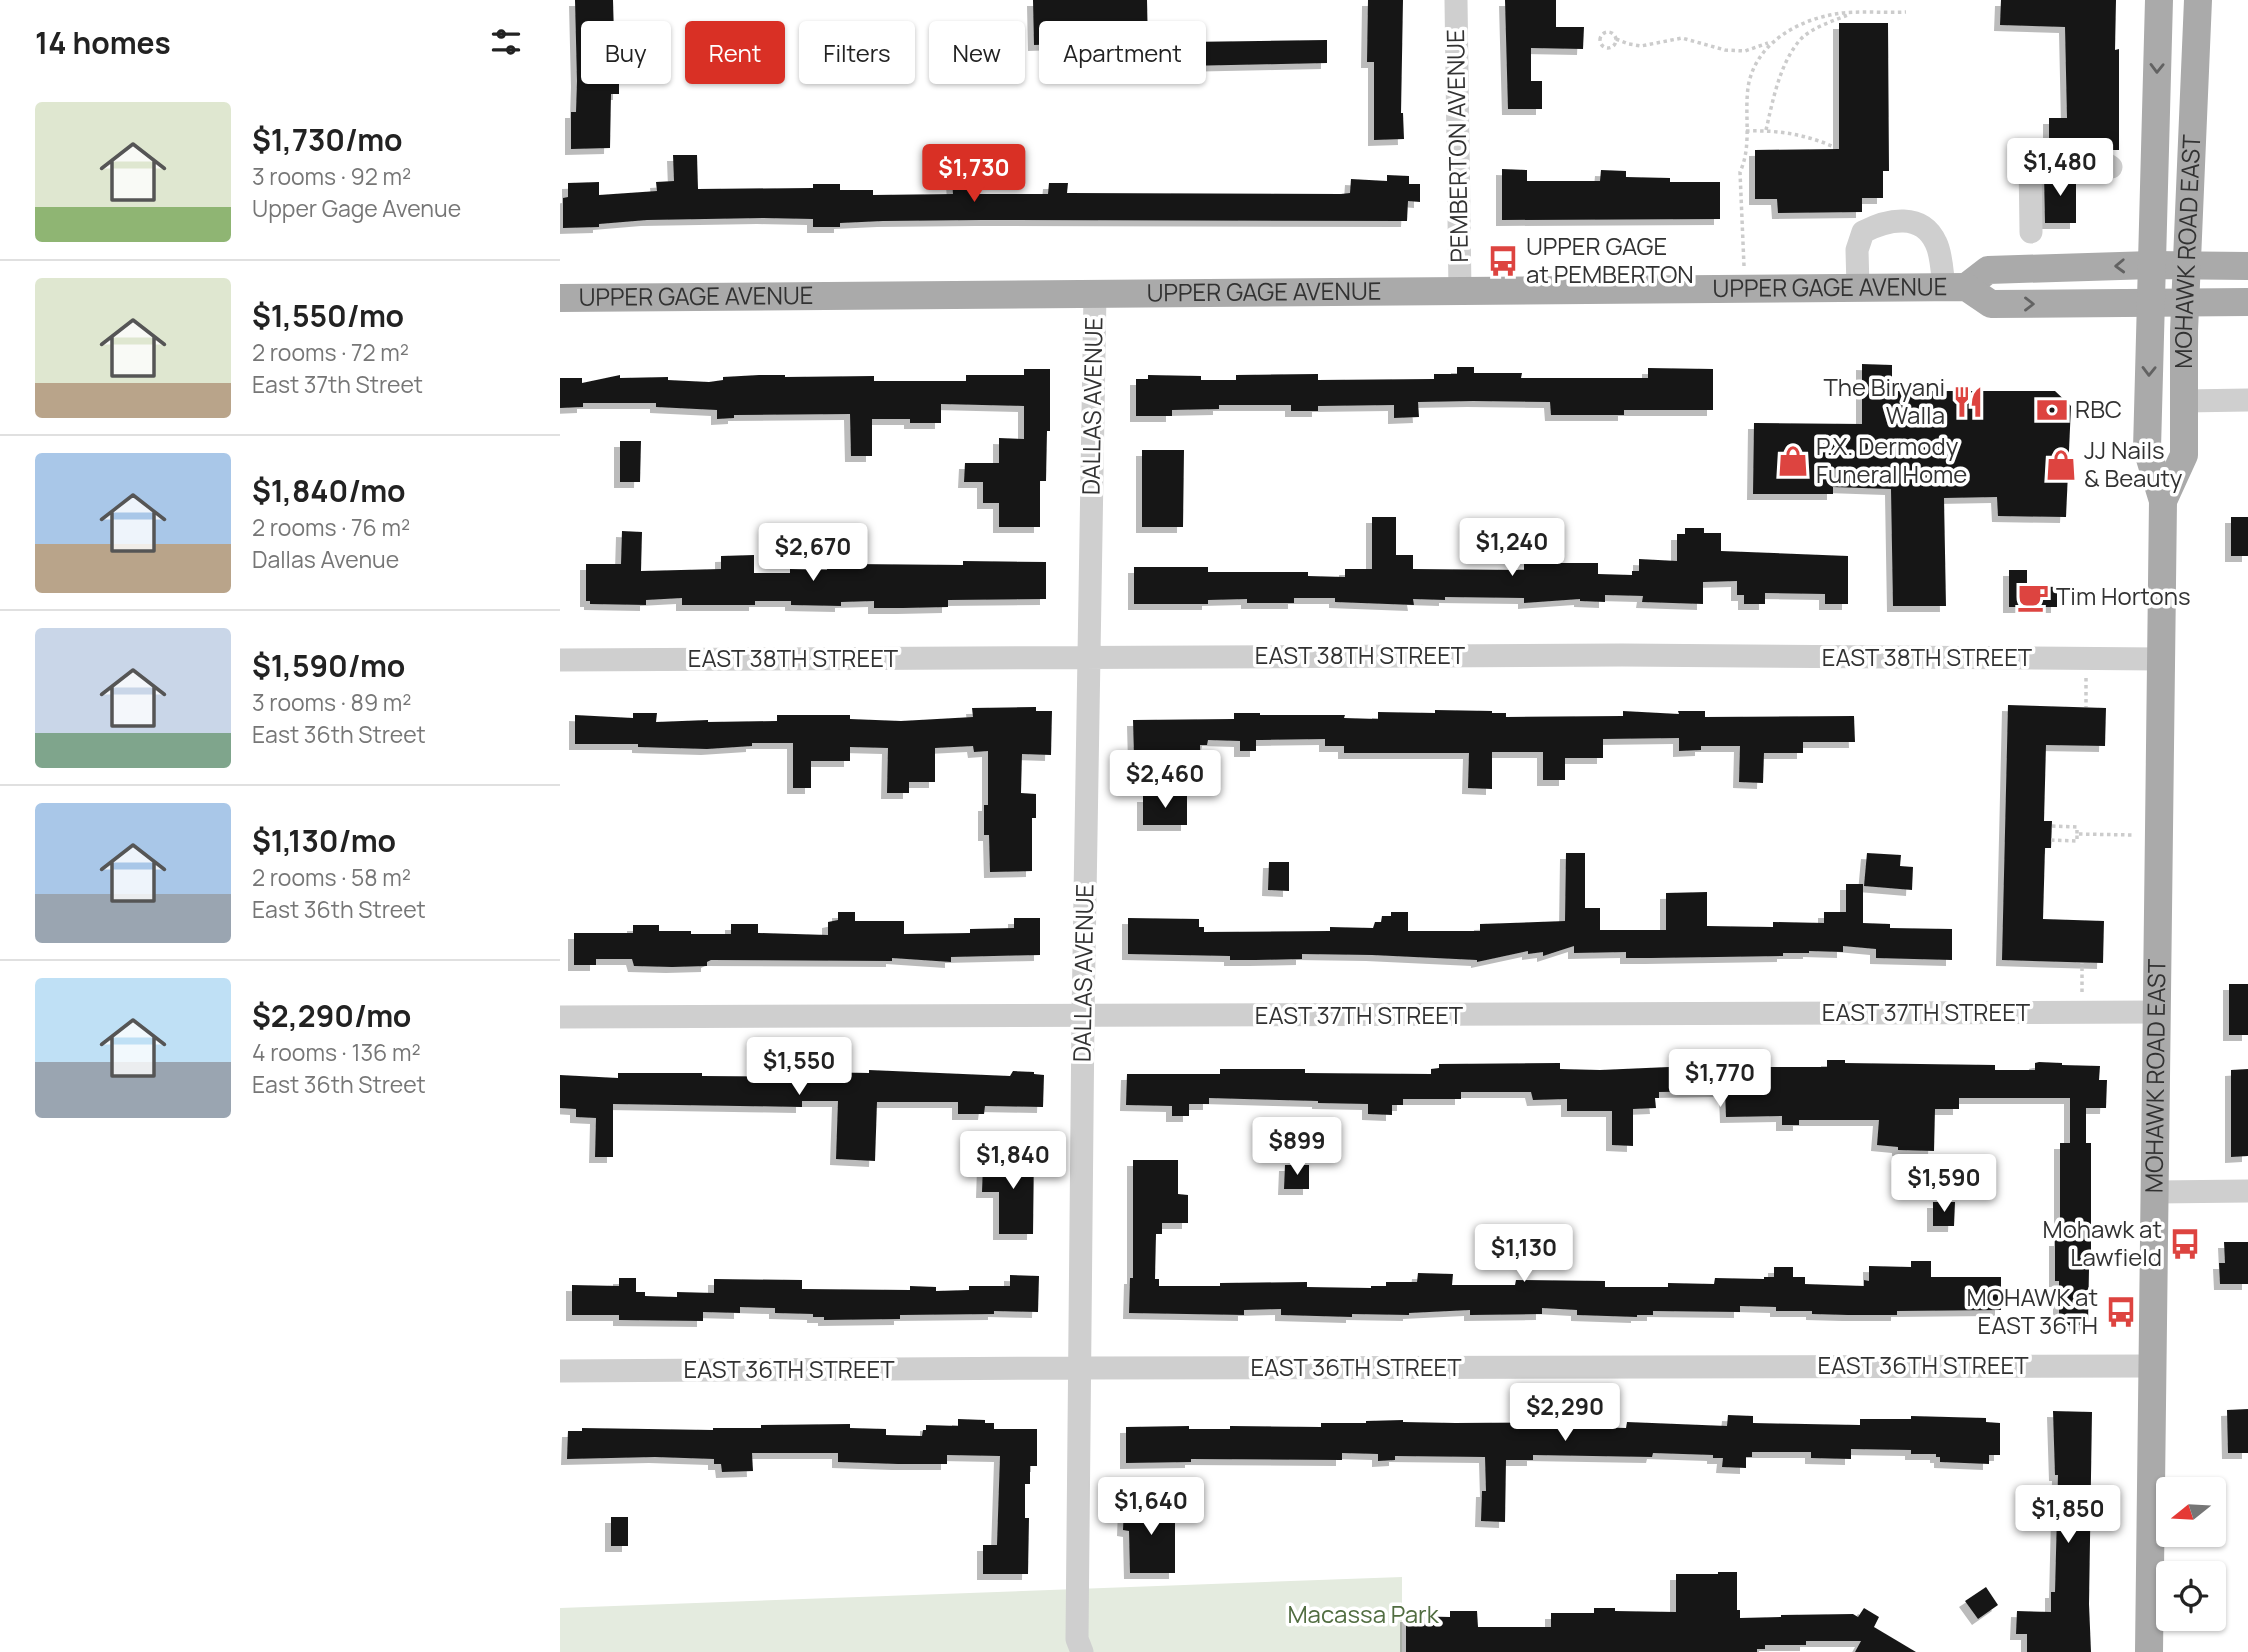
<!DOCTYPE html>
<meta charset="utf-8">
<style>
:root{--surface:#fff;--page:#f6f6f6;--text:#222;--muted:#767676;--line:#e0e0e0;--accent:#d93025}
body{margin:0;font-family:Manrope,sans-serif;background:var(--page);color:var(--text);height:100vh;display:flex;flex-direction:column;font-size:26px;white-space:nowrap}
*{box-sizing:border-box;margin:0}
p{font-size:23px;color:var(--muted)}
.icon{flex:none;width:38px;height:38px;fill:none;stroke:currentColor;stroke-width:2;stroke-linecap:round;stroke-linejoin:round}
.map{position:relative;flex:1;overflow:hidden}
.details{display:flex;flex-direction:column;background:var(--surface);width:560px}
.details>*{flex:none}
.top-card{position:absolute;left:21px;top:21px;width:665px;height:63px;display:flex;gap:14px}
.needle{width:46px;rotate:252deg}
.controls{position:absolute;left:1596px;top:1477px;display:grid;gap:14px}
.controls a{display:grid;place-items:center;width:70px;height:70px;border-radius:7px;background:var(--surface);box-shadow:0 2px 5px #0004;font-size:35px}
.price{position:absolute;translate:-50% -60px;padding:0 16px;border-radius:7px;background:#fff;color:#222;font-size:23px;line-height:46px;filter:drop-shadow(0 2px 4px #0008)}
.price::after{content:'';position:absolute;left:50%;top:42px;width:21px;height:16px;margin-left:-10px;background:inherit;clip-path:polygon(0 0,100% 0,50% 100%)}
.price.selected{background:var(--accent);color:#fff}
ul{padding:0;list-style:none}
li{display:flex;align-items:center;gap:21px;height:175px;padding:0 35px}
li+li{border-top:2px solid var(--line)}
li span{display:grid;place-items:center;flex:none;width:196px;height:140px;border-radius:7px;color:#555}
li>.icon{margin-inline-start:auto}
span .icon{width:84px;height:84px;fill:#fffc;stroke-width:1}
li b{font-size:30px}
h2{display:flex;justify-content:space-between;align-items:center;height:84px;padding:0 35px;font-size:30px}
.chip{padding:0 24px;border-radius:7px;background:var(--surface);box-shadow:0 2px 5px #0004;font-size:24px;line-height:63px}
.chip.selected{background:var(--accent);color:#fff}
main{display:flex;flex:1;min-height:0}
.map>svg:first-child{display:block}
.green{fill:#e4ebdf}
.building{fill:#191919;filter:url(#shadow)}
.lines{fill:none;stroke-linecap:round;stroke-linejoin:round}
.path{stroke:#ccc;stroke-width:3.5;stroke-dasharray:3.5 3.5;stroke-linecap:butt}
.minor{stroke:#cfcfcf;stroke-width:23}
.major{stroke:#aaa;stroke-width:28}
.oneway{stroke:#626262}
.labels{text-anchor:middle;stroke-width:7;stroke-linejoin:round;paint-order:stroke}
.street-label{font-size:24px;fill:#323232;stroke:#fff}
.poi-label{font-size:24px;fill:#323232;stroke:#fff;text-anchor:start}
.park-label{font-size:24px;fill:#516d41;stroke:#fff}
</style>
<main>
<section class="details">
<h2>14 homes<svg class="icon" aria-label="filters" viewBox="0 0 24 24"><path d="M4 7h16M4 17h16"/><circle cx="9" cy="7" r="2"/><circle cx="15" cy="17" r="2"/></svg></h2>
<ul>
<li><span style="background:linear-gradient(#dfe7d0 75%,#8fb573 0)"><svg class="icon" aria-label="home" viewBox="0 0 24 24"><path d="M3 11l9-7 9 7M6 9v11h12V9"/></svg></span><div><b>$1,730/mo</b><p>3 rooms · 92 m²</p><p>Upper Gage Avenue</p></div></li>
<li><span style="background:linear-gradient(#dfe7d0 75%,#b9a48a 0)"><svg class="icon" aria-label="home" viewBox="0 0 24 24"><path d="M3 11l9-7 9 7M6 9v11h12V9"/></svg></span><div><b>$1,550/mo</b><p>2 rooms · 72 m²</p><p>East 37th Street</p></div></li>
<li><span style="background:linear-gradient(#a9c7e8 65%,#b9a48a 0)"><svg class="icon" aria-label="home" viewBox="0 0 24 24"><path d="M3 11l9-7 9 7M6 9v11h12V9"/></svg></span><div><b>$1,840/mo</b><p>2 rooms · 76 m²</p><p>Dallas Avenue</p></div></li>
<li><span style="background:linear-gradient(#c9d6e8 75%,#7fa58c 0)"><svg class="icon" aria-label="home" viewBox="0 0 24 24"><path d="M3 11l9-7 9 7M6 9v11h12V9"/></svg></span><div><b>$1,590/mo</b><p>3 rooms · 89 m²</p><p>East 36th Street</p></div></li>
<li><span style="background:linear-gradient(#a9c7e8 65%,#9aa5b1 0)"><svg class="icon" aria-label="home" viewBox="0 0 24 24"><path d="M3 11l9-7 9 7M6 9v11h12V9"/></svg></span><div><b>$1,130/mo</b><p>2 rooms · 58 m²</p><p>East 36th Street</p></div></li>
<li><span style="background:linear-gradient(#bfe0f5 60%,#9aa5b1 0)"><svg class="icon" aria-label="home" viewBox="0 0 24 24"><path d="M3 11l9-7 9 7M6 9v11h12V9"/></svg></span><div><b>$2,290/mo</b><p>4 rooms · 136 m²</p><p>East 36th Street</p></div></li>
</ul>
</section>
<div class="map">
<svg width="1688" height="1652" viewBox="0 0 1688 1652">
<defs>
<filter id="shadow"><feDropShadow dx="-6" dy="6" stdDeviation="0" flood-color="#0004"/></filter>
</defs>
<rect width="100%" height="100%" fill="#fff"/>
<path class="green" d="M842,1577V1652H0V1608Z"/>
<path class="building" d="M15,0H53L55,71H59V94H51L50,148L11,149V112H16L17,81Z
M473,0H587L588,46L534,47V43L474,45Z
M808,0H843L841,113H843L844,139L814,140V62H807Z
M945,0H996V27H1024L1023,49L971,48V81H982V109H948Z
M1441,0H1556L1555,50L1559,49V150H1551L1539,145L1489,146V118H1507L1505,27L1440,25Z
M1279,23H1328L1329,171H1323V198H1302V212L1218,213L1217,199H1195V150L1279,149Z
M767,40V63L623,66V42Z
M113,155H137L138,189L253,188V184H280V190H313V195L393,194L392,180H409V194H488L489,183H508L507,193L781,194L790,193L791,179L827,181V175L849,176V184H860V202L848,201L847,221L421,220L323,221L280,223V227H253V219L203,218L87,220L39,224V227L3,228V198L8,197V183L39,182V195L97,191L96,182L114,181Z
M942,169L967,170V181H1040L1041,170L1066,171V177L1110,178V182H1160V219L942,220Z
M1516,173V223H1485L1484,174Z
M1302,364L1332,365V391H1495L1511,406L1506,517L1438,516L1437,497L1384,498L1386,606H1333L1331,489L1273,487V494H1193L1194,423L1302,424Z
M897,367H914V373H962L961,378H1088V368L1153,369V410H1064V415H991L990,402L913,401L858,402L859,417L834,418V405L758,406V411H731V405H659V409L612,410V416H576V379H588V375L641,376V380H676V375L758,374V380L874,379V374H897Z
M464,369H490V431H487L486,481H480V527H439V503H423V482H404L405,463H439V438L464,439V406L381,404V423H350V419H312V456H291L290,414L174,415V418L157,419V410L96,407V403H23V407L0,408V378H22V383L60,375V378L108,377V380L149,382L163,380V377L199,375H225V377L314,376V381H406V375H464Z
M60,441H81L80,482H60Z
M582,450H624L623,527H582Z
M812,517H836V555H853V569L964,570V563H979V554L997,555V563H1038V574L1072,575V571H1079V559L1117,561V534H1125V528H1144V533H1161V551L1288,556V604H1265V594L1205,593V604H1184V595H1177V581L1143,582V604L1082,602L1083,596L1045,595V602L1020,601V599L964,603V598L885,597V600L853,599L854,605L775,602V598H734V603H687V599L648,600V604H574V567H648V572H748V576L785,577V569H812Z
M1671,517H1688V556H1671Z
M62,531L82,532L81,571L161,569V556L194,555V573H230V569L267,570V560H293V564L403,565V561L486,562V599L388,600V607L343,608H314V601L281,602V606L231,605V601H195V605H122V598L86,600V605L30,604V601H26V564H61Z
M1449,570H1467V586L1497,587V607H1449Z
M1448,705L1546,708L1545,746L1486,745L1484,821H1492L1491,848H1485L1483,919L1544,921L1543,963L1442,960Z
M476,707V711H492L491,755L462,754L461,793L476,794V818H472V871L430,872L429,835H424V805H428V751L414,752L413,746L375,748V782H349V793H327L328,748L290,747V761H251V788H233V743H192V746L147,749L78,747V744H15V715L73,718V713H97L96,722L148,720V722L217,721V715H290V719L341,721L413,717L412,708Z
M875,710L932,711V713H946V717L1063,716V711L1119,714L1118,711H1145V717L1294,716L1295,742H1243V753H1204L1203,783L1179,782L1180,746H1141V750L1119,751V738L1043,739V758H1005V780H983V752H932V789L908,788L909,753H784V746H765V739L700,740H696V751H680V741L648,740L647,745H640V750H600V756H574L573,720L674,719V713H700V715H785L784,718L818,719V712L875,713Z
M583,796H627V825H583Z
M1006,853H1025V908H1040V930H1106V893L1147,892V926L1213,927V922L1264,923V912H1286V884H1303V923L1330,924V928L1392,929V960L1316,958V949L1283,946V952L1249,951V953H1223V956L1091,958H1066V952L1014,953V946L983,956V952L968,954V951L917,962V960L812,955L742,954V959L695,960H670V956L568,954V918L639,919V927H644V932L770,931V927L813,928L815,922H821L822,916H831V912H848V931H920V924L1005,921Z
M1307,853L1341,855L1340,866L1353,867L1352,890L1304,886Z
M709,862H729V891L708,890Z
M278,912H295V921H344V934L410,933V929L454,928V918H480V955L391,957V962L332,958V961L151,960L147,962V966L112,967L74,966L72,959H36V965H14V933H73V925H99V931H131V934H171V924H198V933L268,935V922L278,920Z
M1669,984H1688V1035H1669Z
M1267,1060H1285V1063L1435,1065V1070H1475V1063L1479,1062L1502,1063V1065L1540,1066L1539,1080H1547L1546,1108H1526V1143H1531V1269H1529L1528,1325H1499V1281H1495V1240H1500V1143H1510V1098H1399V1109H1375L1374,1151L1338,1150V1147L1317,1145L1319,1120H1239V1125H1222V1116L1166,1117L1165,1091L1099,1092V1098H1095L1096,1108L1073,1109V1146L1052,1145V1111H1007V1099L973,1100L971,1092H901V1099H843V1105H832V1115L808,1114V1104L758,1103V1101L649,1098V1104H629V1116H612V1106L566,1105L567,1074H660V1069H745V1073L871,1074V1069L879,1068V1064L1000,1063V1069L1040,1070L1109,1067V1064L1165,1063V1061H1198V1067H1267Z
M1688,1069V1156L1671,1157V1070Z
M309,1070L450,1076L453,1071L474,1072V1074L484,1075L483,1107L425,1106L424,1114H398V1102H317L315,1161L276,1159L278,1101H242V1107L53,1104V1157H35L36,1118L16,1117V1109L0,1108V1075L58,1078V1073H142V1076L253,1077V1072L309,1073Z
M444,1151H474L473,1234H439V1192H422L423,1163H444Z
M573,1160H618V1194L628,1195V1223H602V1234H596L595,1279H599V1286H660V1283L747,1282V1287L811,1288V1286H826V1282H857L858,1273L893,1274L892,1285H955L956,1280L1045,1281V1287H1108V1283L1154,1284L1155,1278L1204,1279V1277H1214V1267H1233V1277H1245V1284L1304,1286V1280L1309,1281V1266L1351,1267V1261H1371V1277H1441V1310L1337,1311V1315H1288L1252,1314V1311H1216V1307L1180,1306V1312L1093,1311V1315H1077V1317L1017,1315V1310L982,1308V1314L910,1315V1310L849,1313V1315L792,1314V1317L721,1315V1309L684,1310V1315L569,1313L570,1278H573Z
M725,1165H749V1189H724Z
M1373,1202H1395L1394,1226H1373Z
M1664,1242H1688V1284H1660L1659,1263H1665Z
M450,1275L479,1276L478,1312L434,1311V1314L340,1315V1319L264,1320V1317H253V1314L215,1313V1308L180,1307V1313L143,1312V1321L59,1320V1315H12V1285L59,1286V1278H76V1292H85V1296L117,1297V1292L154,1293V1279L242,1280V1289L350,1290V1286L376,1287V1291L409,1290V1286H450Z
M1688,1409V1453H1668L1667,1410Z
M1493,1411L1532,1412L1529,1604L1531,1652H1467V1634H1456L1457,1611L1491,1612V1592H1495L1498,1475H1495Z
M1168,1415L1193,1416V1423L1300,1425V1419H1351V1416L1426,1418V1422L1440,1423V1455H1429V1464L1380,1462V1457H1376V1454H1351V1450L1291,1449V1459L1251,1458V1452H1192V1457H1186V1468L1162,1467L1163,1458H1153V1455L1093,1453L1092,1457L973,1455V1460H946L945,1522L921,1521L922,1491H926L925,1457L835,1456V1460L818,1461V1454L782,1453V1460L631,1459V1462L566,1463V1427L629,1426V1429H670V1426L761,1427V1423H806V1421L843,1420V1422L895,1423L1030,1422V1427L1066,1428L1067,1422L1167,1426Z
M398,1419L425,1420V1423H434V1429H477V1466H470V1484H465V1518H469L468,1574H423V1545H437L440,1456L387,1455V1464H338L278,1462V1453H192L193,1471L162,1472L161,1464H154V1459L95,1457L7,1459L8,1431H22V1428L153,1430V1428H201V1425L290,1424V1428L326,1429V1435L362,1436L363,1430H366V1425L398,1426Z
M570,1502H615V1573H570L569,1531L563,1530L564,1505H570Z
M51,1517H68V1546H51Z
M1158,1572H1177V1610H1180V1618L1221,1617V1615L1293,1614L1298,1617L1304,1608L1319,1617L1314,1627L1356,1652H1295L1301,1641H1246V1645H1205V1649H1197V1652H846V1616L890,1617V1611H917L918,1627H991V1613H1034V1608H1055V1611L1116,1612V1574H1158Z
M1426,1587L1438,1605L1418,1619L1405,1601Z"/>
<g class="lines">
<path class="path" d="M1040 40a8 8 0 1 1 16 0a8 8 0 1 1-16 0Z
M1056,39L1069,44L1081,46L1122,38L1165,50L1185,51L1208,43
M1206,130C1213,100 1219,66 1239,41C1250,28 1273,21 1288,15
M1186,131C1217,130 1245,134 1274,147
M1184,266L1180,172C1193,144 1183,112 1189,82C1199,40 1242,18 1282,13C1303,11 1325,13 1346,12
M1526,678V707
M1492,826L1517,827V834
M1491,840L1517,841V834L1574,835
M1522,992V963"/>
<path class="minor" d="M896,0L900,291
M1471,232L1470,160L1539,159L1551,167
M1298,288L1297,250L1303,232C1328,219 1362,212 1376,243C1382,255 1382,274 1384,287
M1624,401L1688,400
M0,660L1062,655L1600,659
M0,1017L1598,1012
M1596,1192L1688,1191
M0,1371L518,1368L1593,1366
M522,1652L517,1639L523,1016L535,293"/>
<g class="major">
<path d="M1406,287L1428,270L1592,265L1688,266"/>
<path id="s1" d="M0,298L1406,287L1431,304L1688,302"/>
<path id="s2" d="M1603,501L1624,455V331L1638,0"/>
<path id="s3" d="M1589,1652L1603,501L1587,449L1599,0"/>
</g>
</g>
<defs><path id="oneway-chevron" d="M-2-3.5L2.5 0L-2 3.5" fill="none" stroke-width="1.6" stroke-linecap="round" stroke-linejoin="round" transform="scale(1.75)"/></defs>
<g class="oneway">
<use href="#oneway-chevron" transform="translate(1597 68) rotate(91)"/>
<use href="#oneway-chevron" transform="translate(1560 266) rotate(178)"/>
<use href="#oneway-chevron" transform="translate(1469 304)"/>
<use href="#oneway-chevron" transform="translate(1589 371) rotate(91)"/>
</g>
<defs>
<symbol id="bus-bare" viewBox="-9 -9 18 18"><path d="M-5-6H5V4H4V6H2V4H-2V6H-4V4H-5ZM-3.5-4V0h7V-4ZM-3.5 1.2v1.5H-2V1.2ZM2 1.2v1.5H3.5V1.2Z" fill="#dd4440" stroke="#fff" stroke-width="2.5" paint-order="stroke"/></symbol>
<symbol id="restaurant-bare" viewBox="-9 -9 18 18"><path d="M-5-6h1v4h1v-4h1v4h1v-4h1v5L-1.5 .5V6h-2V.5L-5-1ZM5-6V6H3V1.5H1.5Q1.5-4 5-6Z" fill="#dd4440" stroke="#fff" stroke-width="2.5" paint-order="stroke"/></symbol>
<symbol id="bank-bare" viewBox="-9 -9 18 18"><path d="M-6-4H6V4H-6ZM0-2.3a2.3 2.3 0 1 0 0 4.6a2.3 2.3 0 1 0 0-4.6Z" fill="#dd4440" stroke="#fff" stroke-width="2.5" paint-order="stroke"/></symbol>
<symbol id="shop-bare" viewBox="-9 -9 18 18"><path d="M-5-2.5h2.3a2.7 3.5 0 0 1 5.4 0H5L5.5 6h-11ZM-1.5-2.5h3a1.5 2.3 0 0 0-3 0Z" fill="#dd4440" stroke="#fff" stroke-width="2.5" paint-order="stroke"/></symbol>
<symbol id="cafe-bare" viewBox="-9 -9 18 18"><path d="M-5.5-4.5H6V0H3Q3 3.5 0 3.5H-2.5Q-5.5 3.5-5.5 0ZM3-3.2v2h1.7v-2ZM-6 4.5H4V6H-6Z" fill="#dd4440" stroke="#fff" stroke-width="2.5" paint-order="stroke"/></symbol>
</defs>
<g fill-rule="evenodd">
<use href="#bus-bare" x="921" y="239" width="44" height="44"/>
<use href="#restaurant-bare" x="1386" y="380" width="44" height="44"/>
<use href="#bank-bare" x="1470" y="388" width="44" height="44"/>
<use href="#shop-bare" x="1211" y="439" width="44" height="44"/>
<use href="#shop-bare" x="1479" y="443" width="44" height="44"/>
<use href="#cafe-bare" x="1451" y="575" width="44" height="44"/>
<use href="#bus-bare" x="1603" y="1222" width="44" height="44"/>
<use href="#bus-bare" x="1539" y="1290" width="44" height="44"/>
</g>
<g class="labels">
<g class="street-label">
<text transform="translate(898 146) rotate(-91)" y="8">PEMBERTON AVENUE</text>
<text dy="8" stroke="none"><textPath href="#s2" startOffset="254">MOHAWK ROAD EAST</textPath></text>
<text dy="8" stroke="none"><textPath href="#s1" startOffset="1270">UPPER GAGE AVENUE</textPath></text>
<text dy="8" stroke="none"><textPath href="#s1" startOffset="704">UPPER GAGE AVENUE</textPath></text>
<text dy="8" stroke="none"><textPath href="#s1" startOffset="136">UPPER GAGE AVENUE</textPath></text>
<text transform="translate(533 406) rotate(-89)" y="8">DALLAS AVENUE</text>
<text x="800" y="664">EAST 38TH STREET</text>
<text x="1367" y="666">EAST 38TH STREET</text>
<text x="233" y="667">EAST 38TH STREET</text>
<text transform="translate(524 973) rotate(-89)" y="8">DALLAS AVENUE</text>
<text x="1366" y="1021">EAST 37TH STREET</text>
<text x="799" y="1024">EAST 37TH STREET</text>
<text dy="8" stroke="none"><textPath href="#s3" startOffset="576">MOHAWK ROAD EAST</textPath></text>
<text x="1363" y="1374">EAST 36TH STREET</text>
<text x="796" y="1376">EAST 36TH STREET</text>
<text x="229" y="1378">EAST 36TH STREET</text>
</g>
<g class="poi-label">
<text x="966" y="255">UPPER GAGE<tspan x="966" dy="28">at PEMBERTON</tspan></text>
<text x="1385" y="396" text-anchor="end">The Biryani<tspan x="1385" dy="28">Walla</tspan></text>
<text x="1515" y="418">RBC</text>
<text x="1256" y="455">P.X. Dermody<tspan x="1256" dy="28">Funeral Home</tspan></text>
<text x="1524" y="459">JJ Nails<tspan x="1524" dy="28">&amp; Beauty</tspan></text>
<text x="1496" y="605">Tim Hortons</text>
<text x="1602" y="1238" text-anchor="end">Mohawk at<tspan x="1602" dy="28">Lawfield</tspan></text>
<text x="1538" y="1306" text-anchor="end">MOHAWK at<tspan x="1538" dy="28">EAST 36TH</tspan></text>
</g>
<g class="park-label">
<text x="803" y="1623">Macassa Park</text>
</g>
</g>
</svg>
<div class="controls">
<a><svg class="needle" viewBox="-14 -14 28 28"><path d="M0-13l5 13h-10z" fill="#e53935"/><path d="M0 13l5-13h-10z" fill="#767676"/></svg></a>
<a><svg class="icon" aria-label="locate" viewBox="0 0 24 24"><circle cx="12" cy="12" r="6"/><path d="M12 2v4M12 18v4M2 12h4M18 12h4"/></svg></a>
</div>
<b class="price" style="left:1500px;top:198px">$1,480</b>
<b class="price selected" style="left:414px;top:204px">$1,730</b>
<b class="price" style="left:952px;top:578px">$1,240</b>
<b class="price" style="left:253px;top:583px">$2,670</b>
<b class="price" style="left:605px;top:810px">$2,460</b>
<b class="price" style="left:239px;top:1097px">$1,550</b>
<b class="price" style="left:1160px;top:1109px">$1,770</b>
<b class="price" style="left:737px;top:1177px">$899</b>
<b class="price" style="left:453px;top:1191px">$1,840</b>
<b class="price" style="left:1384px;top:1214px">$1,590</b>
<b class="price" style="left:964px;top:1284px">$1,130</b>
<b class="price" style="left:1005px;top:1443px">$2,290</b>
<b class="price" style="left:591px;top:1537px">$1,640</b>
<b class="price" style="left:1508px;top:1545px">$1,850</b>
<div class="top-card">
<a class="chip">Buy</a>
<a class="chip selected">Rent</a>
<a class="chip">Filters</a>
<a class="chip">New</a>
<a class="chip">Apartment</a>
</div>
</div>
</main>
